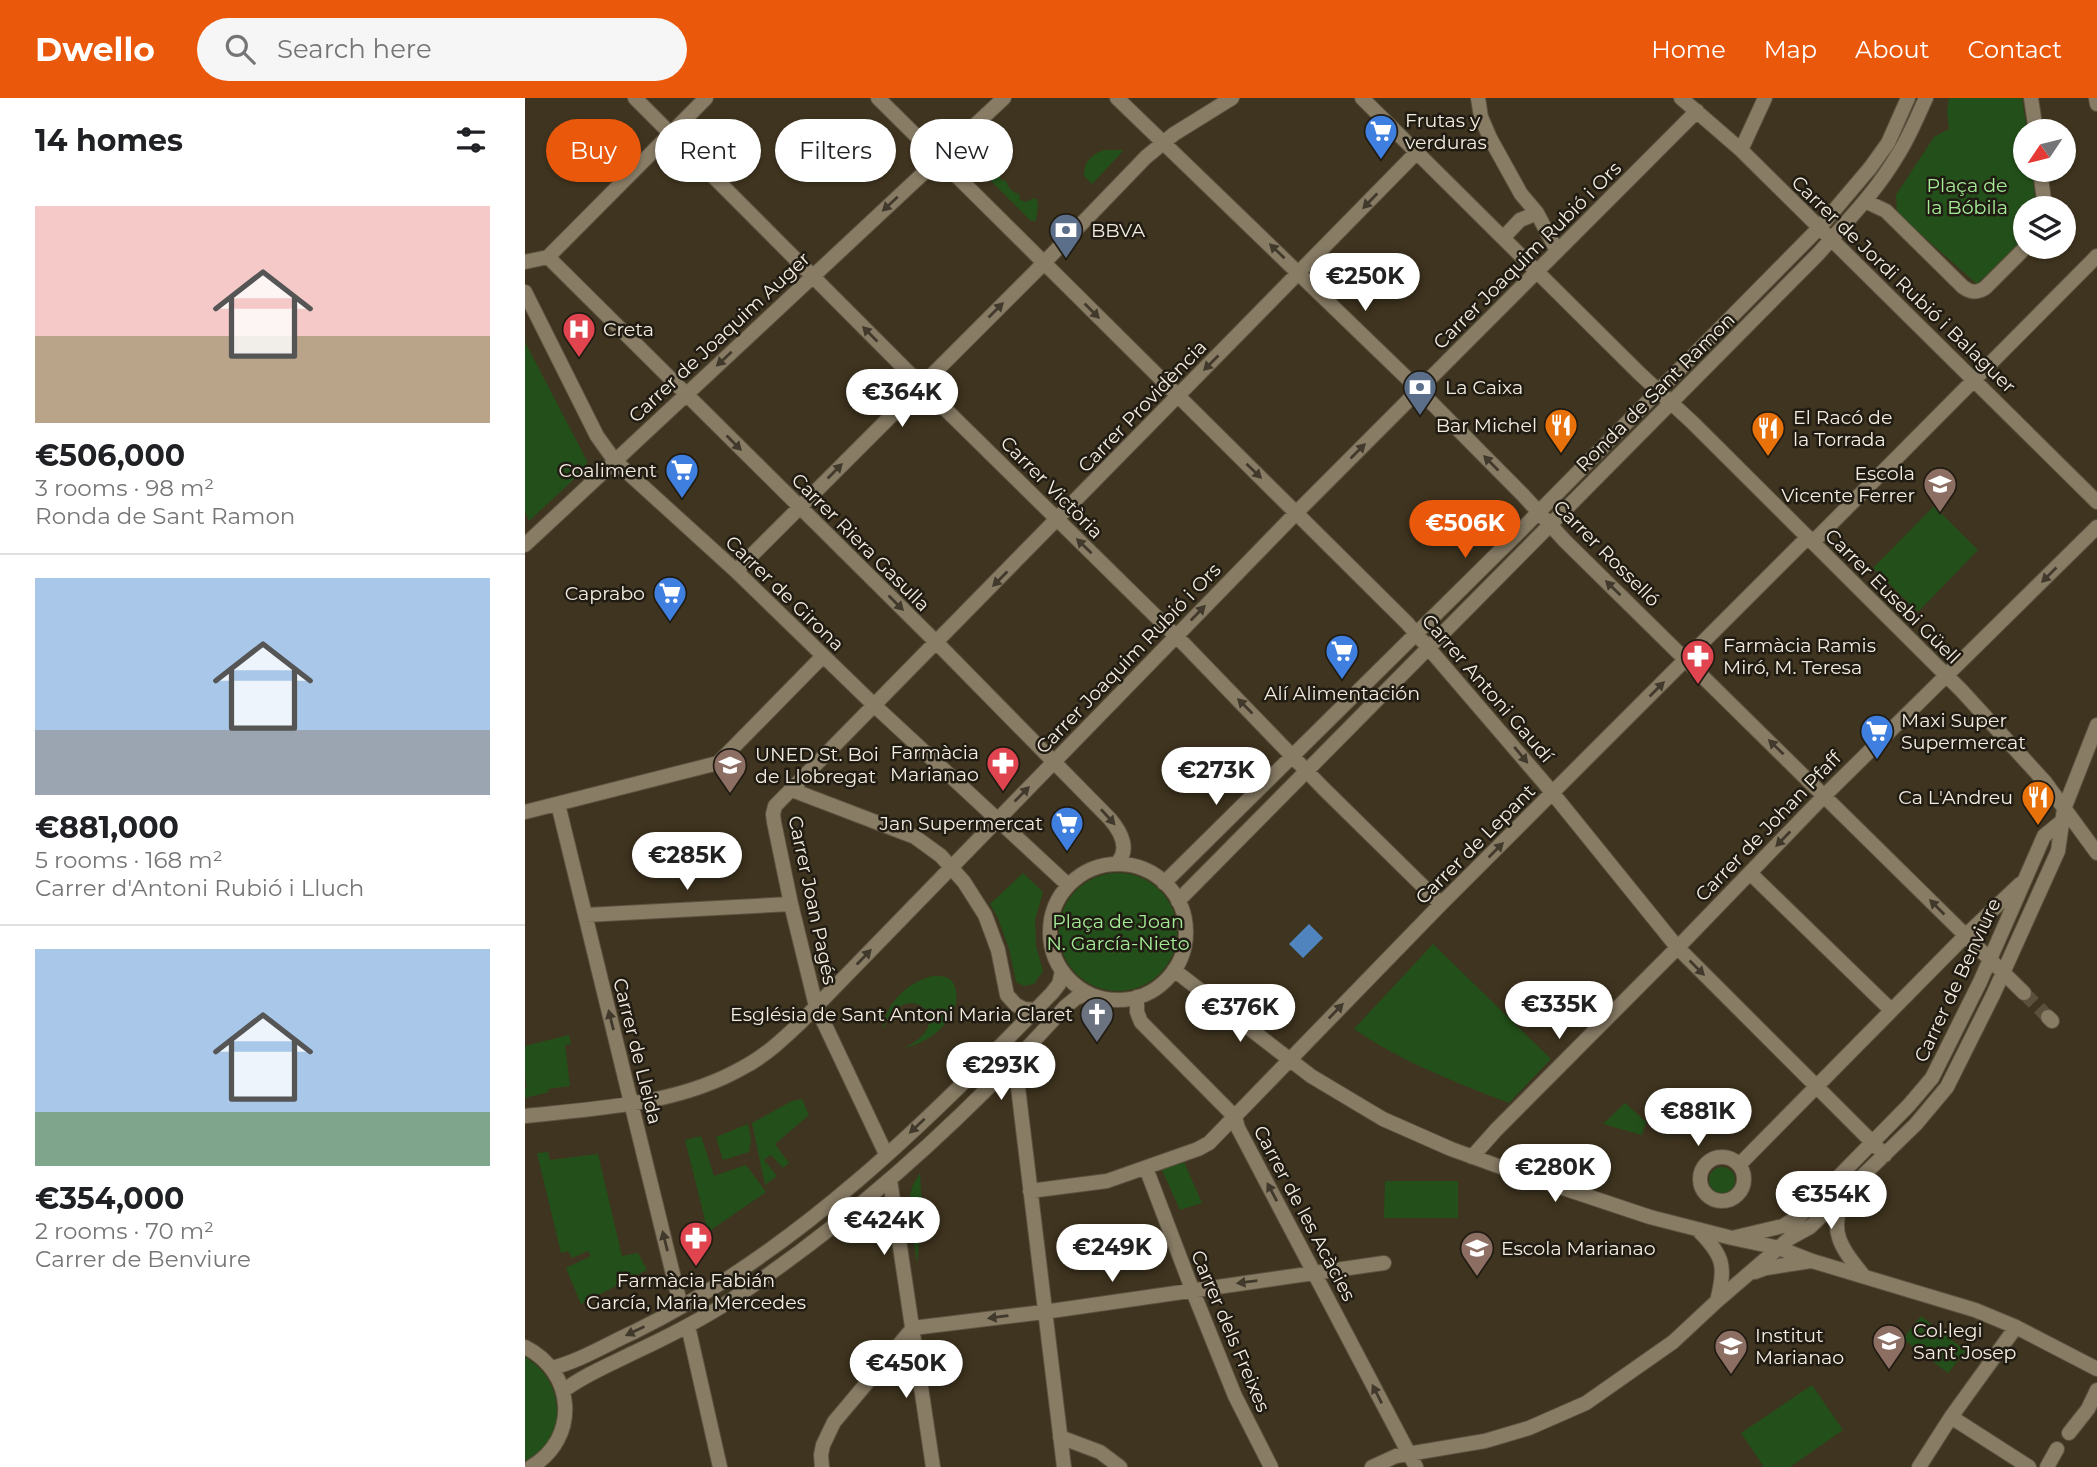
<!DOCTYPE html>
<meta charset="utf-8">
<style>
:root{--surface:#fff;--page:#f6f6f6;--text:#202124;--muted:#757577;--line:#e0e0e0;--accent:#ea580c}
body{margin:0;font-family:Montserrat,sans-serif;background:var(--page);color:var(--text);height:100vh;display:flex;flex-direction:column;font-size:26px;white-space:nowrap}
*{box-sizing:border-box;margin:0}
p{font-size:23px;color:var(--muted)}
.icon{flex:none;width:38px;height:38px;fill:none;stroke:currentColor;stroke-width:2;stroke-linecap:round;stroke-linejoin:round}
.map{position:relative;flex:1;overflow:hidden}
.side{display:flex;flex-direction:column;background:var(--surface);width:525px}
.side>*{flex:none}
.banner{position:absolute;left:21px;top:21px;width:665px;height:63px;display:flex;gap:14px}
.needle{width:46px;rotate:235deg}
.fabs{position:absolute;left:1488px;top:21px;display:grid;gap:14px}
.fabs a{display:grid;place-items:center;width:63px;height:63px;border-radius:50%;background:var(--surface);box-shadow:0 2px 5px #0004;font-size:35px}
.price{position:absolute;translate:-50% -60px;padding:0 16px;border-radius:24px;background:#fff;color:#222;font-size:23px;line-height:46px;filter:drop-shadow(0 2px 4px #0008)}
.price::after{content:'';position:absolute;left:50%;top:42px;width:21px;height:16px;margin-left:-10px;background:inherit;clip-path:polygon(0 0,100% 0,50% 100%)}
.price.selected{background:var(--accent);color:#fff}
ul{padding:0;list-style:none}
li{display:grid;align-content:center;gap:14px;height:371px;padding:0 35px}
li+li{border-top:2px solid var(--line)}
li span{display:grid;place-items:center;height:217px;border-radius:0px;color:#555}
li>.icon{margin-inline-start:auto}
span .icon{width:126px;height:126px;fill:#fffc;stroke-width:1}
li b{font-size:30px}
h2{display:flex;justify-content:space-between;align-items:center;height:84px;padding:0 35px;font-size:30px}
.pill{padding:0 24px;border-radius:32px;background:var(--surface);box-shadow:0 2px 5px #0004;font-size:24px;line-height:63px}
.pill.selected{background:var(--accent);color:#fff}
header{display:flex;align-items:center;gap:42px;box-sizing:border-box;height:98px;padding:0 35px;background:var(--accent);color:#fff}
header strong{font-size:33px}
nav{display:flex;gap:38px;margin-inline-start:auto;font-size:24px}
.search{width:490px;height:63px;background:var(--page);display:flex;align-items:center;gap:18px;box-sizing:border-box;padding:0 24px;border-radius:38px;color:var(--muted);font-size:26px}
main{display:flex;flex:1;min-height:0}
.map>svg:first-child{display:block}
.green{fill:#23501a}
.water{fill:#4f84bf}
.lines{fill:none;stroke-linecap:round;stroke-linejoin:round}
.minor-tunnel{stroke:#5a503c;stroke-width:14;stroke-dasharray:14 7;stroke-linecap:butt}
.minor-casing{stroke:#5b523f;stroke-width:16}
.minor{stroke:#887c65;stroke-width:14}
.oneway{fill:#40392c}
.labels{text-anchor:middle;stroke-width:5;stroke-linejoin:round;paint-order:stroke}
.poi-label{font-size:19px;fill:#f3ecdf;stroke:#211c13;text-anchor:start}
.park-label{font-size:19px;fill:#a4ed96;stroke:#211c13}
.street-label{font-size:19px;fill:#f3ecdf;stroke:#211c13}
</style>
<header>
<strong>Dwello</strong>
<div class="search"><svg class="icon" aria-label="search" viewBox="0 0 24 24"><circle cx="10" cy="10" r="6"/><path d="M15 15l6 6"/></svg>Search here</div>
<nav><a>Home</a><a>Map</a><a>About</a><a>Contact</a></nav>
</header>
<main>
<section class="side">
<h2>14 homes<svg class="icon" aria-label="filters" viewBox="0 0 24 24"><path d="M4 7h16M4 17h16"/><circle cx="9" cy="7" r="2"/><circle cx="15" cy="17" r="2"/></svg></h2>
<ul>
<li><span style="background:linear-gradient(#f6c9c9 60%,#b9a48a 0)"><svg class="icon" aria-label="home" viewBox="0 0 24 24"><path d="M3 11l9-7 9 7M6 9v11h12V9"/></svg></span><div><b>€506,000</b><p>3 rooms · 98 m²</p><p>Ronda de Sant Ramon</p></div></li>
<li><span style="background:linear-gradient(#a9c7e8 70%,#9aa5b1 0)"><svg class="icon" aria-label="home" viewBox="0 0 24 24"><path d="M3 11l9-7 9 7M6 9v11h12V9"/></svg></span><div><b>€881,000</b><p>5 rooms · 168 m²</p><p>Carrer d'Antoni Rubió i Lluch</p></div></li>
<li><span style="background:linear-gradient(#a9c7e8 75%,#7fa58c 0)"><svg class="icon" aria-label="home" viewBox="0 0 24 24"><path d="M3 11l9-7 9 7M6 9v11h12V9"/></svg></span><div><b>€354,000</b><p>2 rooms · 70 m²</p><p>Carrer de Benviure</p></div></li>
</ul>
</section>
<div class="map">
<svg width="1572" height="1369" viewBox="0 0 1572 1369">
<rect width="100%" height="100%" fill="#3f341f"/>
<path class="green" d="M1424,0H1497L1502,33H1500V72H1507L1511,110H1500V139L1452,186L1372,115L1371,97L1409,39L1424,31L1422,14Z
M579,52H598L597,54L567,86L559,78C559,63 566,57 579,52Z
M474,75L476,82L481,83C484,90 486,94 494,96L495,102L501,104L509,100L512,101L513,108L511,123H506L466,83Z
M0,244L62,363L61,370L4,423L0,414Z
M1409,408L1453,452L1393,514L1348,470Z
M498,775L518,794L510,822L511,848L518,873L509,886L499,888L491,884L484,851L473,820L465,806Z
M534 834a59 59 0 1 1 118 0a59 59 0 1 1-118 0Z
M908,846L1026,961L984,1005C930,984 877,964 829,931Z
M408,878C418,878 427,878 430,889C439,919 405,945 379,950C438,923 378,875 358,932C359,906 384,883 408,878Z
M44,937L46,946L40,947L45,988L23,991L24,994L0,1000V990L2,989L0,979V948Z
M277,1001L284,1017L250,1046L264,1065L258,1070L246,1057L239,1062L252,1078L240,1087L227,1025L267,1003Z
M1100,1005L1121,1024L1117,1037L1078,1026Z
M223,1026L226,1041L224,1054L198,1062L191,1039Z
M176,1038L189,1078L221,1067L241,1094L183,1134L160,1042Z
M23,1054L25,1062L73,1056L97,1158L113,1155L122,1172L56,1206L41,1170L66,1158L63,1153L47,1160L43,1153L36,1155L12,1055Z
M659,1064L677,1105L655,1112L637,1072Z
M1184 1082a13 13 0 1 1 26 0a13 13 0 1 1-26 0Z
M395,1075L397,1111L392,1166L383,1104L388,1087Z
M860,1083H933V1120H859Z
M1396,1218L1441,1253L1423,1275L1378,1241Z
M0,1259C41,1283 44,1340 0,1363Z
M1287,1287L1318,1332L1265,1369H1239L1216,1335Z"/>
<path class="water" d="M784,826L798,840L778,860L764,846Z"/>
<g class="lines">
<path class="minor-tunnel" d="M1499,895L1523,919"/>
<defs>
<path id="minor" d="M110,0L405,296L660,547L798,690L916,806
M353,0L882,525L1021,687L1152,849L1360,1057
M592,0L886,284L998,397L1040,443L1499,895
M837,0L1114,275L1168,325L1437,593L1520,684L1572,755
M953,0L956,19L965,40L996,96L1012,115L1032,153
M1156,0L1216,52L1572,404
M1506,0L1511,33
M1571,0L1572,6
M1216,52L1240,0
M1515,72L1520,110
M1340,103L1361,113L1438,189C1446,195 1452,195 1460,190L1501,149
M978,140L995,122L1012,115
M23,159L412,545L585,721C596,734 606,752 591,766
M0,164L23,159L181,0
M0,194L72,338L90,363L211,473L350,608L543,787
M1288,444L1572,158
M0,447L479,0
M211,473L511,173L621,59L649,36L707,0
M267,692L390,739L416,758L439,784L460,817L473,852L482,897L491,907L499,911L511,912
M33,706L156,1209
M0,714L193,665L298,558
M525 834a68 68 0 1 1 136 0a68 68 0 1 1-136 0Z
M1225,775L1366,912
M639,785L996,432L1295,129L1345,70L1363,45L1383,0
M653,803L1294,155C1321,124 1351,94 1372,58C1384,40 1392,19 1401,0
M61,817L266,806
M649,872L786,978L858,1021L926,1051L984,1072L1125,1119L1207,1140L1254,1150L1287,1163L1450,1212L1491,1229L1572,1271
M612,899V914L616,924L710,1019L713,1030L891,1369
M1523,919L1527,923
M489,965L492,981L539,1369
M0,1018C74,1010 153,1007 219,969C240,958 257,942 274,926L772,414L1172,13
M361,1056L291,908L266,806L249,724L248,716L250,708L892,54
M1175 1081a22 22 0 1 1 44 0a22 22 0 1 1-44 0Z
M947,1059L971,1032L1160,842L1300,697L1572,429
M1214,1067L1441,837L1495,786
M621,1070L667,1191L710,1298L746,1369
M365,1082L408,1369
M505,1093L582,1083L673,1051L684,1045L916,806L1283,439
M1319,1101C1302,1133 1318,1152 1338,1177
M1174,1133C1199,1158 1201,1169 1192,1203
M1211,1139L1258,1128L1274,1118
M1265,1140L1275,1118L1384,1007L1407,980L1455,884L1519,738L1536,724
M1230,1174L1241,1170L1286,1163
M163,1228L195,1369
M388,1230L519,1214L859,1165
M0,1249C50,1274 55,1340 6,1369
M27,1270C55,1263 82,1246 109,1234C272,1154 402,1024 527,895L534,886L537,873
M38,1293C59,1277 84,1267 108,1255C138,1241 168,1226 197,1208C325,1125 438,1022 540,909L551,900L563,895
M1426,1319L1504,1369
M1544,1335L1563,1311L1572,1292
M535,1339L575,1354L595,1369
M297,1369L296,1357L298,1347L309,1324L388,1230
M847,1369L871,1358L960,1343L1004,1330L1061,1305L1148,1244L1192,1203L1265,1140L1285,1129L1391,1026L1422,989L1468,897L1533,753L1539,711L1572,627
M1394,1369L1426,1319L1491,1229
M1522,1369L1532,1351"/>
</defs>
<use href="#minor" class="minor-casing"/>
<use href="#minor" class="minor"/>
</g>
<defs><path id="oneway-solid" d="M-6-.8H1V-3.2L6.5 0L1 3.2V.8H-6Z" transform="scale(1.75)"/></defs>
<g class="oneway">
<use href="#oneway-solid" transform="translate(845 103) rotate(134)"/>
<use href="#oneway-solid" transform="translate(365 106) rotate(137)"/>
<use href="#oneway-solid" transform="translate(752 153) rotate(-136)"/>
<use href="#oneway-solid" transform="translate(471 212) rotate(-45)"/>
<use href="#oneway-solid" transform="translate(567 213) rotate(45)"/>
<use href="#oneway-solid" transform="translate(345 236) rotate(-135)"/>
<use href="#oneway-solid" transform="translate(199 261) rotate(137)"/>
<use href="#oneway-solid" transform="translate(686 265) rotate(135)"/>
<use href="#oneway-solid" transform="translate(209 345) rotate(45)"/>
<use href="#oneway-solid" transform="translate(833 353) rotate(-45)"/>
<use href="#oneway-solid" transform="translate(966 365) rotate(-135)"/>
<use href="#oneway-solid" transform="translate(310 373) rotate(-45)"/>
<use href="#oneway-solid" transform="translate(729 373) rotate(44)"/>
<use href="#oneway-solid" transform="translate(559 448) rotate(-136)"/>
<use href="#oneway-solid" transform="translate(1524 477) rotate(135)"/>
<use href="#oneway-solid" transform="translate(475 481) rotate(135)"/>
<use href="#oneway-solid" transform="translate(1088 490) rotate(-136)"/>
<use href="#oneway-solid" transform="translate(371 505) rotate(45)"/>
<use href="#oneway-solid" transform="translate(673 515) rotate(-46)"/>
<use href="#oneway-solid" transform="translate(1132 591) rotate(-45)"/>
<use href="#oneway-solid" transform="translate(720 608) rotate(-135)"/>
<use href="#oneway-solid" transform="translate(1251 649) rotate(-136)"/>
<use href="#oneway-solid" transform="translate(996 657) rotate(50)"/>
<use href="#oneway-solid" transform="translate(497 696) rotate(-45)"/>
<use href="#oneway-solid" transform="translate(583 719) rotate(48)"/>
<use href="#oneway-solid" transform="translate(1258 741) rotate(134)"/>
<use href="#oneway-solid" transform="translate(971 752) rotate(-45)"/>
<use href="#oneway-solid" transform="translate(1412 809) rotate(-135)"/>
<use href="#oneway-solid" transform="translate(339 859) rotate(-46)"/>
<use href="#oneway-solid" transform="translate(1172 870) rotate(45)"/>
<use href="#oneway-solid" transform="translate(811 913) rotate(-46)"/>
<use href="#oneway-solid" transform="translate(86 922) rotate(-104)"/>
<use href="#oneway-solid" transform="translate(392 1028) rotate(137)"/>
<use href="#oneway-solid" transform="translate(747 1094) rotate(-118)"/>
<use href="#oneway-solid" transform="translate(140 1143) rotate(-104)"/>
<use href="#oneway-solid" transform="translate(722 1184) rotate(173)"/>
<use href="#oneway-solid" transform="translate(473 1219) rotate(173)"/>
<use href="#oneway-solid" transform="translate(110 1233) rotate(154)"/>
<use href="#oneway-solid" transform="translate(852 1296) rotate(-117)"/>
</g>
<defs>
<symbol id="supermarket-pin" viewBox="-11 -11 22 30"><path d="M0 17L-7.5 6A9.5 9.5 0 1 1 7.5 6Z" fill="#3f7fe0" stroke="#211c13"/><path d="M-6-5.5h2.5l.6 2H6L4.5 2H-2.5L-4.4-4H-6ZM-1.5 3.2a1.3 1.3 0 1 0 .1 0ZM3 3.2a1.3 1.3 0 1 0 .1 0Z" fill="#fff"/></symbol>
<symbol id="bank-pin" viewBox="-11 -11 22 30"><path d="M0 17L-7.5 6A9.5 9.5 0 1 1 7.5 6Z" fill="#5c6f8a" stroke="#211c13"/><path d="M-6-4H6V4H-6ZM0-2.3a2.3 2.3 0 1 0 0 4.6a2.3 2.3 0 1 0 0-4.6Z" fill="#fff"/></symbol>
<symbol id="hospital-pin" viewBox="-11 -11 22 30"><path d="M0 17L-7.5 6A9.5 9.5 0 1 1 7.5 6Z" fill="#e0444e" stroke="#211c13"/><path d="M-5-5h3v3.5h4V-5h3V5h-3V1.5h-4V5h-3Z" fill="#fff"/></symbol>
<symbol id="restaurant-pin" viewBox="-11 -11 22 30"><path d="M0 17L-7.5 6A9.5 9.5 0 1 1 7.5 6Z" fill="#e8710a" stroke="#211c13"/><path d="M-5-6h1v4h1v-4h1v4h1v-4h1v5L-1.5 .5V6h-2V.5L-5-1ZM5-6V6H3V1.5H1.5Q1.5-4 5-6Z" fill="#fff"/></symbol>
<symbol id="school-pin" viewBox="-11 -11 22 30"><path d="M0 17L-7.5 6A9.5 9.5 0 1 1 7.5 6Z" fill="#8d6e63" stroke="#211c13"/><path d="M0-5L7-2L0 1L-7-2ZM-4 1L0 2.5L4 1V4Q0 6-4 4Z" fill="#fff"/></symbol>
<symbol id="pharmacy-pin" viewBox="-11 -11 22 30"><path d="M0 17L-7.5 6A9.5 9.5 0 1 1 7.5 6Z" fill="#e0444e" stroke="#211c13"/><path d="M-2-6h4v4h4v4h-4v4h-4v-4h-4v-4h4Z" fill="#fff"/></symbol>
<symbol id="university-pin" viewBox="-11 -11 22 30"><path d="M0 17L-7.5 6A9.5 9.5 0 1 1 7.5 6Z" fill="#8d6e63" stroke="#211c13"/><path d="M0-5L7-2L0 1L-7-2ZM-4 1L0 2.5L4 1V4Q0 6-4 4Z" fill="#fff"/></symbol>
<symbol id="church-pin" viewBox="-11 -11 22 30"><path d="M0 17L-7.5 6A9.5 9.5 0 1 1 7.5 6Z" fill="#6b7280" stroke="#211c13"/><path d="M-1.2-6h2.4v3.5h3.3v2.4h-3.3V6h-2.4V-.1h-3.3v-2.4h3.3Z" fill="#fff"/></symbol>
</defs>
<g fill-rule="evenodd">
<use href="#supermarket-pin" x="837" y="14" width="38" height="52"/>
<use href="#bank-pin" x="522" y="113" width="38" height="52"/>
<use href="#hospital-pin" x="35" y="212" width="38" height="52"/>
<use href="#bank-pin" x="876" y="270" width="38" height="52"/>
<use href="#restaurant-pin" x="1017" y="308" width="38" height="52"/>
<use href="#restaurant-pin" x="1224" y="311" width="38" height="52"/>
<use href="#supermarket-pin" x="138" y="353" width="38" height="52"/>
<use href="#school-pin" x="1396" y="367" width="38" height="52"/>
<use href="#supermarket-pin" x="126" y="476" width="38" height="52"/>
<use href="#supermarket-pin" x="798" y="534" width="38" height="52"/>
<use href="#pharmacy-pin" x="1154" y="539" width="38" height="52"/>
<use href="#supermarket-pin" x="1333" y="614" width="38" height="52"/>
<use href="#pharmacy-pin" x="459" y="646" width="38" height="52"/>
<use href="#university-pin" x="186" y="648" width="38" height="52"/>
<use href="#restaurant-pin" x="1494" y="680" width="38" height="52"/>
<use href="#supermarket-pin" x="523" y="706" width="38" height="52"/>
<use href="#church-pin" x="553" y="897" width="38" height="52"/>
<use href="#pharmacy-pin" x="152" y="1121" width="38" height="52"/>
<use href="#school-pin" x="933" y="1131" width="38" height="52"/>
<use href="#school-pin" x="1345" y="1224" width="38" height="52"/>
<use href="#school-pin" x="1187" y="1229" width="38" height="52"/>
</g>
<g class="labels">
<g class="poi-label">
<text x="880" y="29">Frutas y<tspan x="880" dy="22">verduras</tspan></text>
<text x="566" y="139">BBVA</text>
<text x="78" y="238">Creta</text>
<text x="920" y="296">La Caixa</text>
<text x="1268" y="326">El Racó de<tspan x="1268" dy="22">la Torrada</tspan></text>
<text x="1012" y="334" text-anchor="end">Bar Michel</text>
<text x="132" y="379" text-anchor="end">Coaliment</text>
<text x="1390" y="382" text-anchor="end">Escola<tspan x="1390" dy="22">Vicente Ferrer</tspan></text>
<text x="120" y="502" text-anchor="end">Caprabo</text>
<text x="1198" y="554">Farmàcia Ramis<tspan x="1198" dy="22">Miró, M. Teresa</tspan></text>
<text x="817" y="602" text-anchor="middle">Alí Alimentación</text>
<text x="1376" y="629">Maxi Super<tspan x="1376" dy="22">Supermercat</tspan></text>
<text x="454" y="661" text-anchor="end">Farmàcia<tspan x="454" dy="22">Marianao</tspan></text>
<text x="230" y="663">UNED St. Boi<tspan x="230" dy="22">de Llobregat</tspan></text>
<text x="1488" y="706" text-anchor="end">Ca L'Andreu</text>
<text x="518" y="732" text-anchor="end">Jan Supermercat</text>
<text x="548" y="923" text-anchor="end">Església de Sant Antoni Maria Claret</text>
<text x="976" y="1157">Escola Marianao</text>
<text x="171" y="1189" text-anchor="middle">Farmàcia Fabián<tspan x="171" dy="22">García, Maria Mercedes</tspan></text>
<text x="1388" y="1239">Col·legi<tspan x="1388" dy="22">Sant Josep</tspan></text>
<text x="1230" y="1244">Institut<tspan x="1230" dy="22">Marianao</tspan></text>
</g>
<g class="park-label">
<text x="1442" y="94">Plaça de<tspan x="1442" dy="22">la Bóbila</tspan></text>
<text x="593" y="830">Plaça de Joan<tspan x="593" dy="22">N. García-Nieto</tspan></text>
</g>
<g class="street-label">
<text transform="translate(1002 157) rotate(-45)" y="7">Carrer Joaquim Rubió i Ors</text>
<text transform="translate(1379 186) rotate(44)" y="7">Carrer de Jordi Rubió i Balaguer</text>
<text transform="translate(194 239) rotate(-43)" y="7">Carrer de Joaquim Auger</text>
<text transform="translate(1130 294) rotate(-45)" y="7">Ronda de Sant Ramon</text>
<text transform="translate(617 308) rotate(-46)" y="7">Carrer Providència</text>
<text transform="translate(527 389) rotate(45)" y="7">Carrer Victòria</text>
<text transform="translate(336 444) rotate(45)" y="7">Carrer Riera Gasulla</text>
<text transform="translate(1082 455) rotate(45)" y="7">Carrer Rosselló</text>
<text transform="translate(260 495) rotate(44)" y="7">Carrer de Girona</text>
<text transform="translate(1368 498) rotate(45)" y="7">Carrer Eusebi Güell</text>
<text transform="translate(603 560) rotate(-46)" y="7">Carrer Joaquim Rubió i Ors</text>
<text transform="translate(963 590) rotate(49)" y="7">Carrer Antoni Gaudí</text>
<text transform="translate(1243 728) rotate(-46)" y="7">Carrer de Johan Pfaff</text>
<text transform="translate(950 746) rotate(-45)" y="7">Carrer de Lepant</text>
<text transform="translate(288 802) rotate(78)" y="7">Carrer Joan Pagés</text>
<text transform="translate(1432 882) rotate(-65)" y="7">Carrer de Benviure</text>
<text transform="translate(113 953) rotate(76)" y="7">Carrer de Lleida</text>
<text transform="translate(780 1115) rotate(62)" y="7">Carrer de les Acàcies</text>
<text transform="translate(706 1233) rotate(67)" y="7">Carrer dels Freixes</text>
</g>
</g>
</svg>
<div class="fabs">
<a><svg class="needle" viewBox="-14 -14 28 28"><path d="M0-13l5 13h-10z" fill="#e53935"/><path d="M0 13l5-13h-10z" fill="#757577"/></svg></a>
<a><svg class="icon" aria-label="layers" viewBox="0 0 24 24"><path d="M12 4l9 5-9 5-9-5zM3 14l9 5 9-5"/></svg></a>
</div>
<b class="price" style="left:840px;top:215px">€250K</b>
<b class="price" style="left:377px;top:331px">€364K</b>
<b class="price selected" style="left:940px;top:462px">€506K</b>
<b class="price" style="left:691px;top:709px">€273K</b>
<b class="price" style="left:162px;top:794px">€285K</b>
<b class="price" style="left:1034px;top:943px">€335K</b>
<b class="price" style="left:715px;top:946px">€376K</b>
<b class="price" style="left:476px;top:1004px">€293K</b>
<b class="price" style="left:1173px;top:1050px">€881K</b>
<b class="price" style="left:1030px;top:1106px">€280K</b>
<b class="price" style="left:1306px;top:1133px">€354K</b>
<b class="price" style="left:359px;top:1159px">€424K</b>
<b class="price" style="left:587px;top:1186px">€249K</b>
<b class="price" style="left:381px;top:1302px">€450K</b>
<div class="banner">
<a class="pill selected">Buy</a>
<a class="pill">Rent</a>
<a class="pill">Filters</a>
<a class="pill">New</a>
</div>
</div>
</main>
